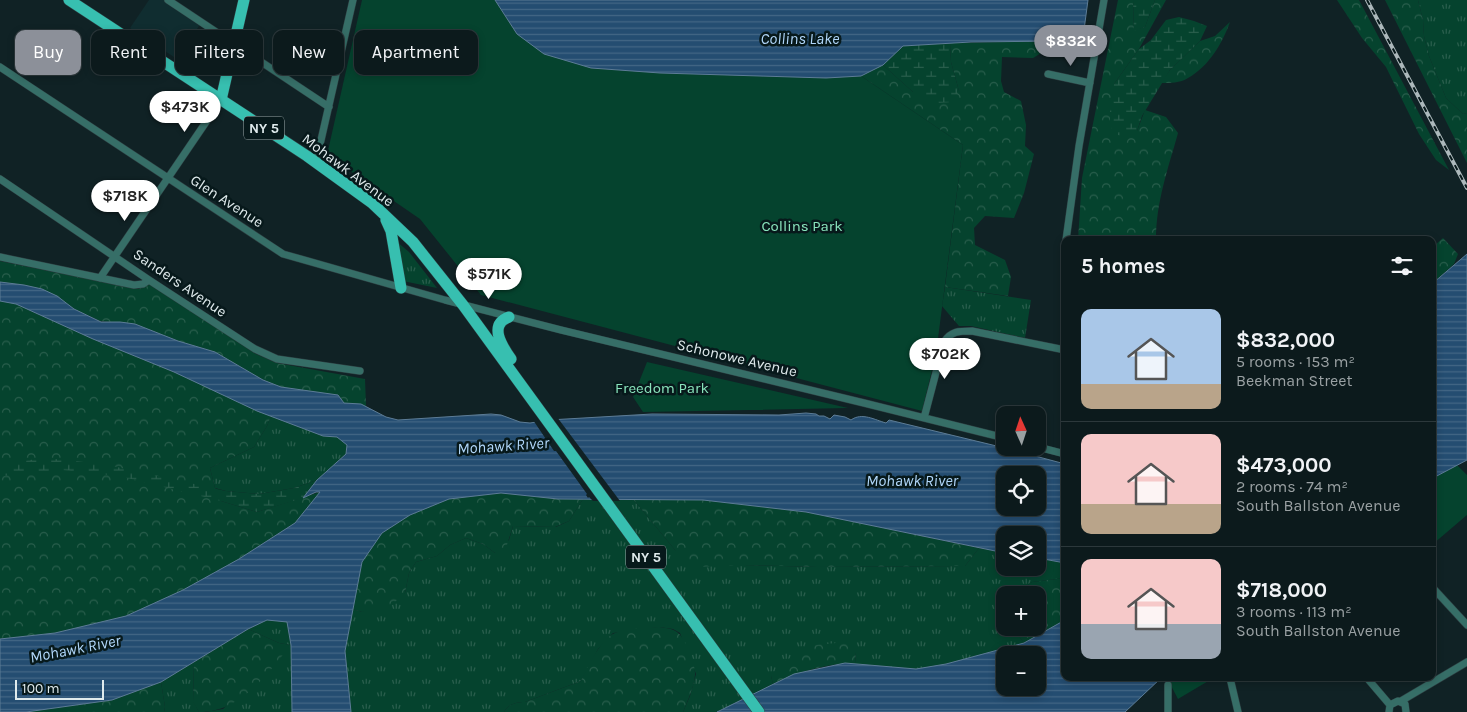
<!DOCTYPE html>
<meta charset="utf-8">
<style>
:root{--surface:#0c1a1c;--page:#152325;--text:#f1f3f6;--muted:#9aa1a3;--line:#2c383b;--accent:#8c9099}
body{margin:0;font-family:Karla,sans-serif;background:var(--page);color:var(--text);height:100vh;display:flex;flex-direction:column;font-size:19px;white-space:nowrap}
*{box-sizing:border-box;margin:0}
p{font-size:16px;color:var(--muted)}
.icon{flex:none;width:28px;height:28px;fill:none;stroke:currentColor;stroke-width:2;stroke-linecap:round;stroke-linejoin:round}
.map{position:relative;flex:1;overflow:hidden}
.details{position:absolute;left:1061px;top:236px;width:375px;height:445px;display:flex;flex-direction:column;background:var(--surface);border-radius:10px;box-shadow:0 2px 8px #0003,0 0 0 1px var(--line)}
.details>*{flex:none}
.guide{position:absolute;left:15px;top:30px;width:475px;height:45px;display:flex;gap:10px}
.needle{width:32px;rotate:357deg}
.controls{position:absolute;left:996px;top:406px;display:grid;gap:10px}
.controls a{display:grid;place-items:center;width:50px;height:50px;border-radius:10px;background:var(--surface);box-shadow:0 2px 8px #0003,0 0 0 1px var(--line);font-size:25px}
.scale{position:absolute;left:15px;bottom:12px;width:89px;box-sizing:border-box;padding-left:5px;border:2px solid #dfeaec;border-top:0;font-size:14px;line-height:18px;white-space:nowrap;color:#dfeaec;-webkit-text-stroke:4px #07191b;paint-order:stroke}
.price{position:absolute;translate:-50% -42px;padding:0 11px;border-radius:18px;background:#fff;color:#222;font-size:16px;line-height:32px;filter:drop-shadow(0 1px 2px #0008)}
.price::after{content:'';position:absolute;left:50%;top:30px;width:15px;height:11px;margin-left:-8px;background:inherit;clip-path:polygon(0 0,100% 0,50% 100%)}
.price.current{background:var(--accent);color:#fff}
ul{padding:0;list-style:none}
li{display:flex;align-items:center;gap:15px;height:125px;padding:0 20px}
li+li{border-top:1px solid var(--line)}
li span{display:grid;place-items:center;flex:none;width:140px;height:100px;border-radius:10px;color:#555}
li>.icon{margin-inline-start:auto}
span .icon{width:60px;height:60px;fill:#fffc;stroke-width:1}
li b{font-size:21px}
h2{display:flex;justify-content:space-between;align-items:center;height:60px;padding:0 20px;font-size:21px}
.pill{padding:0 18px;border-radius:10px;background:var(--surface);box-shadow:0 2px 8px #0003,0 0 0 1px var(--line);font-size:18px;line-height:45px}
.pill.current{background:var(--accent);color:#fff}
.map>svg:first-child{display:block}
.built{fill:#102d30}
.grass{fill:url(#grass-tufts)}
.forest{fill:url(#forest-crowns)}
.wetland{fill:url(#wetland-marsh)}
.park{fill:#05432e}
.water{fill:url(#water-rules);stroke:#5c7c96;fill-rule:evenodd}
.pier{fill:#102225}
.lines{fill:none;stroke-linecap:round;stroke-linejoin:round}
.street-casing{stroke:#2d3e41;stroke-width:8}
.primary-casing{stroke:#2d3e41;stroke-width:12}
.street{stroke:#366e67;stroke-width:7}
.primary{stroke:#37bfb0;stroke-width:11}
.rail-casing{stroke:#acb8bb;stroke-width:4}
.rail{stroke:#07191b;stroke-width:2;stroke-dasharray:5.5;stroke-linecap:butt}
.labels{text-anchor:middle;stroke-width:5;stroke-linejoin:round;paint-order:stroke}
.shield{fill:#07191b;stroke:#9eabad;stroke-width:1}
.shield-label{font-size:14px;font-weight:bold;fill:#dfeaec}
.street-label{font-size:15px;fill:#dfeaec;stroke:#07191b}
.park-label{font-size:15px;fill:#8ae5bd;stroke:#07191b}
.water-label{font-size:16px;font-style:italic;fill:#b1d7fa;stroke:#07191b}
</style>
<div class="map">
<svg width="1467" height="712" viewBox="0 0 1467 712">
<defs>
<pattern id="grass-tufts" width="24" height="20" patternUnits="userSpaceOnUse" patternTransform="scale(1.25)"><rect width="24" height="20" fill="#05432e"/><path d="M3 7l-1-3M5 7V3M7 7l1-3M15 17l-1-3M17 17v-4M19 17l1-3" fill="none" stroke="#295e4c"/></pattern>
<pattern id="forest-crowns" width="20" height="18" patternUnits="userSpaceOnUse" patternTransform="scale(1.25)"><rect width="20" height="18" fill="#05432e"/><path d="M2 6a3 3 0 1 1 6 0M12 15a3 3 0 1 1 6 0" fill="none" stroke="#295e4c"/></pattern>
<pattern id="wetland-marsh" width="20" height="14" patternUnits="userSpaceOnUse" patternTransform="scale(1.25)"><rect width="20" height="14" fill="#05432e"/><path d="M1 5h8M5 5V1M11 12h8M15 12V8" fill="none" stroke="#295e4c"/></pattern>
<pattern id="water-rules" width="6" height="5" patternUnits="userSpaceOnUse" patternTransform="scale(1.25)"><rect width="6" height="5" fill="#244d71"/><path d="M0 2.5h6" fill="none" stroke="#436785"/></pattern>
</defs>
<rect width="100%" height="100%" fill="#102225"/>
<path class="built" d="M149,0H166L201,23L177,59L130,28Z"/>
<path class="grass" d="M1418,0H1467V113L1463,114L1446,98L1429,56L1424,36L1423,20Z
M396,241L409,252L437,288L403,281Z
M945,287L1031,300L1025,338L971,326H959L942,306Z
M271,416L323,436L337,437L347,445L346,454L317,480L294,488L259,494L226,491L215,488L210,468L254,447L267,426Z
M583,499H633L675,550L743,565L818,567L965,566L979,548L1005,553V568H1038V558L1065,563V578L1032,582L1013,595H1005V602L1003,604L1005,628H1013L1024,643L946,664L916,669L855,664L856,652L771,676L773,684L717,712H683L690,696L696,674L680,633L673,629L659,627L613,633L598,649L581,681L525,702C517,702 508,704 504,712H351L345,651L352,609L362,612L405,593L409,573L416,562L437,556L450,545L466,538L483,544L495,553L509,540L513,526L556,527L569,521Z
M273,619L287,622L291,645L292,712H205L223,709L291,645L279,643L248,629L267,620Z
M194,662L193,701L199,712H164L165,707L161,682Z"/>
<path class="forest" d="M1118,0H1133L1134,30L1145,27L1155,0H1166L1139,49L1114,84L1137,131L1145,110L1166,117L1178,133C1168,169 1156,202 1156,240H1078L1082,178Z
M1337,0H1359L1449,170L1436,160L1419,134L1386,67L1362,38Z
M1385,0H1418L1423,20L1424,36L1429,56L1446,98L1463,114L1467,113V163Z
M1230,22C1222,44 1209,66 1188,78C1180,83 1170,83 1161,83L1170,70L1200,41L1215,36Z
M1061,41L1033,58L1002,57L1001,81L1004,92L1021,101L1026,125L1025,146L1034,154L1024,193L1014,218L985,216L974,228L975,245L1005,260L1011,277L1008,296L945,287L963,145L861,76L883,65L913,92L959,91L951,62L950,43Z
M1443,238L1458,254L1454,264L1433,283V247Z
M0,261L138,289L151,284L256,354L277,363L365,379L366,406L344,403L341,399L334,395L281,387L263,380L215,352L178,341L135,324L100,321L74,309L42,289L24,285L0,282Z
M0,301L16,304L93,339L174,372L271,416L267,426L254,447L210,468L215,488L221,501L257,512L320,492L295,523L239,559L183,590L126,616L55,633L0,639Z
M501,493L558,499H583L569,521L555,527L513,526L505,551L495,553L483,544L466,538L450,545L437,556L416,562L409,573L405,593L387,609L362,612L352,609L362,562L382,533L410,515L449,499Z
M633,499L703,500L806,512L979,548L965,566L818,567L743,565L698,567L675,550Z
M1065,578V620L1024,643L1013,628H1038V595H1013L1032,582Z
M659,627C665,628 672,628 677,632C685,637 696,665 695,675C694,687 688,700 683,712H504C508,704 517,702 525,702L581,681C587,668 601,638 615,633C628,628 644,628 659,627Z
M248,629L279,643L291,645C267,674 241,712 199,712L193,702L194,662Z
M836,643L849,644L856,652L855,664C829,662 796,673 773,684L771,676L781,663L815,645Z
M161,682L165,707L164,712H26L112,700Z"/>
<path class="wetland" d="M1133,0H1155L1145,27L1134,31Z
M1179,17L1194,21L1207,26L1200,41L1170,70L1142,116L1137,131L1123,136L1113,134L1110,122V106L1114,84L1139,49L1151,40L1166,20Z
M950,43L951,62L959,91L954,102L934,103L913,92L883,65L903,46Z
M45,458L103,464L226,491L259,494L294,488L317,480L303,498L257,512L221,501L119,476L62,470L17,473L0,477V464Z"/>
<path class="park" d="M362,0H495L517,34L591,68L660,73L826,78L861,76L963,145L936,354L922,411L481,295L420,219L327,155Z
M647,362L848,408L643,412L633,397Z
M1457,465L1467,475V515L1433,544V478Z
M1167,678H1222L1210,680L1178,699Z"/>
<path class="water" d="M495,0H1088L1084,30L1061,41L971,42L903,46L883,65L861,76L826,78L660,73L591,68L544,54L517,34Z
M1467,254V460L1433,478V283Z
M0,282L24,285L42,289L57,296L74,309L101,322H120L135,324L178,341L215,352L263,380L281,387L338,395L344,403L361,404L386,417L398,420L491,414L501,415L520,422L530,423L549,420L652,414L779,415L806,413L816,414L819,416H824L830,419L834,415L845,417L851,420C862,412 875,420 886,423L889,420L1009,449L1065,464V563L1038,558V535H1005V553L806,512L703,500L558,499L501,493L449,499L410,515L382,533L362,562L345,651L351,712H292L291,645L287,622L267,620L248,629L161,682L112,700L26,712H0V639L55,633L126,616L183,590L239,559L295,523L320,492H316L303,498L317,480L346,454L347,445L337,437L323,436L257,411L174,372L93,339L16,304L0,301ZM1005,475H1038V508H1005Z
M1065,620V678H1161L1125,712H717L794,674L845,663L916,669L946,664L1024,643ZM1005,655H1038V688H1005Z"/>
<path class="pier" d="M548,417H557L620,501H593L589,497L588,498L586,495L587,494L556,451H554L533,420Z"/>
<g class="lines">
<defs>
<path id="street" d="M168,0L329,107
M0,67L283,254L445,300L561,330L864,403L1005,438
M1048,74L1090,83
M316,162L353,0
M0,179L149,280L255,349L277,359L360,371
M1066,240L1079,146L1104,0
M1065,254V267
M0,257L134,285L143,284L149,280
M100,278L221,100
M924,418L944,342C951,331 959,331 972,331L1065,350
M1038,447L1065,454
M1432,587L1467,625
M1230,678L1238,712
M1367,678L1390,705
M1401,701L1467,662
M1168,712V685
M1389,712L1390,705L1398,701L1405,704L1406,712"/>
<path id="primary" d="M69,0L307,156L372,203L413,242L463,305L759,712
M221,100L244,0
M386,220L391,231L401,288
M509,317C488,325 502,346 511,359"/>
</defs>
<use href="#street" class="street-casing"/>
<use href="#primary" class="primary-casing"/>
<use href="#street" class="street"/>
<use href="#primary" class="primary"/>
<defs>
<path id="rail" d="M1367,0L1467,188"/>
</defs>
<use href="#rail" class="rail-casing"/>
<use href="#rail" class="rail"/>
</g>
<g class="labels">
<g class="shield">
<rect x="244" y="116.5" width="40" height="23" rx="4"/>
<rect x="626" y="545.5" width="40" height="23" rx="4"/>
</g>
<g class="shield-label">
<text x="264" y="133">NY 5</text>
<text x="646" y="562">NY 5</text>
</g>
<g class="street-label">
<text transform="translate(348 170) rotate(37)" y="5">Mohawk Avenue</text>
<text transform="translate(227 201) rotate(33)" y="5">Glen Avenue</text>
<text transform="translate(180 283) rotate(34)" y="5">Sanders Avenue</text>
<text transform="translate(737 358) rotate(13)" y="5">Schonowe Avenue</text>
</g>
<g class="park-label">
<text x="802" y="231">Collins Park</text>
<text x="662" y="393">Freedom Park</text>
</g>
<g class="water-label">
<text x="800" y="44">Collins Lake</text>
<text transform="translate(503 445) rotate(-4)" y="6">Mohawk River</text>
<text x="912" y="486">Mohawk River</text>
<text transform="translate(75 648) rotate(-11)" y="6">Mohawk River</text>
</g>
</g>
</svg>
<div class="controls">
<a><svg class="needle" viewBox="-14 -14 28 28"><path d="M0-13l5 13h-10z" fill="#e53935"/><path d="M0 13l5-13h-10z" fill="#9aa1a3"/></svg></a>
<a><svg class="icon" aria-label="locate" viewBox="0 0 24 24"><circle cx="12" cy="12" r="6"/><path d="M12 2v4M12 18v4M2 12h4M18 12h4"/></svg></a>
<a><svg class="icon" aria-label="layers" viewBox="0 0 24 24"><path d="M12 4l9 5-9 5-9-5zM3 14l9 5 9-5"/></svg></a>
<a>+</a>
<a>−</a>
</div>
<div class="scale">100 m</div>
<b class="price current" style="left:1071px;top:67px">$832K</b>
<b class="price" style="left:185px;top:133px">$473K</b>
<b class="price" style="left:125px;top:222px">$718K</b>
<b class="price" style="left:489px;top:300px">$571K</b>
<b class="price" style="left:945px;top:380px">$702K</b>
<div class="guide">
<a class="pill current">Buy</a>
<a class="pill">Rent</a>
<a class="pill">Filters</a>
<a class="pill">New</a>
<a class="pill">Apartment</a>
</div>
<section class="details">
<h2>5 homes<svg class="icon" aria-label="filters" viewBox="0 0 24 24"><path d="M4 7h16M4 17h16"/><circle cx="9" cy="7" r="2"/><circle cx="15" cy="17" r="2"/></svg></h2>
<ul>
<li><span style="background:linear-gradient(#a9c7e8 75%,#b9a48a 0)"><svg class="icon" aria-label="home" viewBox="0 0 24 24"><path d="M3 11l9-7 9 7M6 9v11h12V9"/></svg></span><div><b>$832,000</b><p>5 rooms · 153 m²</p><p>Beekman Street</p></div></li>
<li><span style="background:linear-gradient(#f6c9c9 70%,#b9a48a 0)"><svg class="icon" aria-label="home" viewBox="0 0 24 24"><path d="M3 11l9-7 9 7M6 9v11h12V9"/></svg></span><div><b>$473,000</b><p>2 rooms · 74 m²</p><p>South Ballston Avenue</p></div></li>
<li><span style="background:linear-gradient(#f6c9c9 65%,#9aa5b1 0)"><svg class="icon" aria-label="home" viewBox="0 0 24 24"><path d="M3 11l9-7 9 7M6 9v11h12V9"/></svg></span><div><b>$718,000</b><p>3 rooms · 113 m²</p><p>South Ballston Avenue</p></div></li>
</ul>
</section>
</div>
